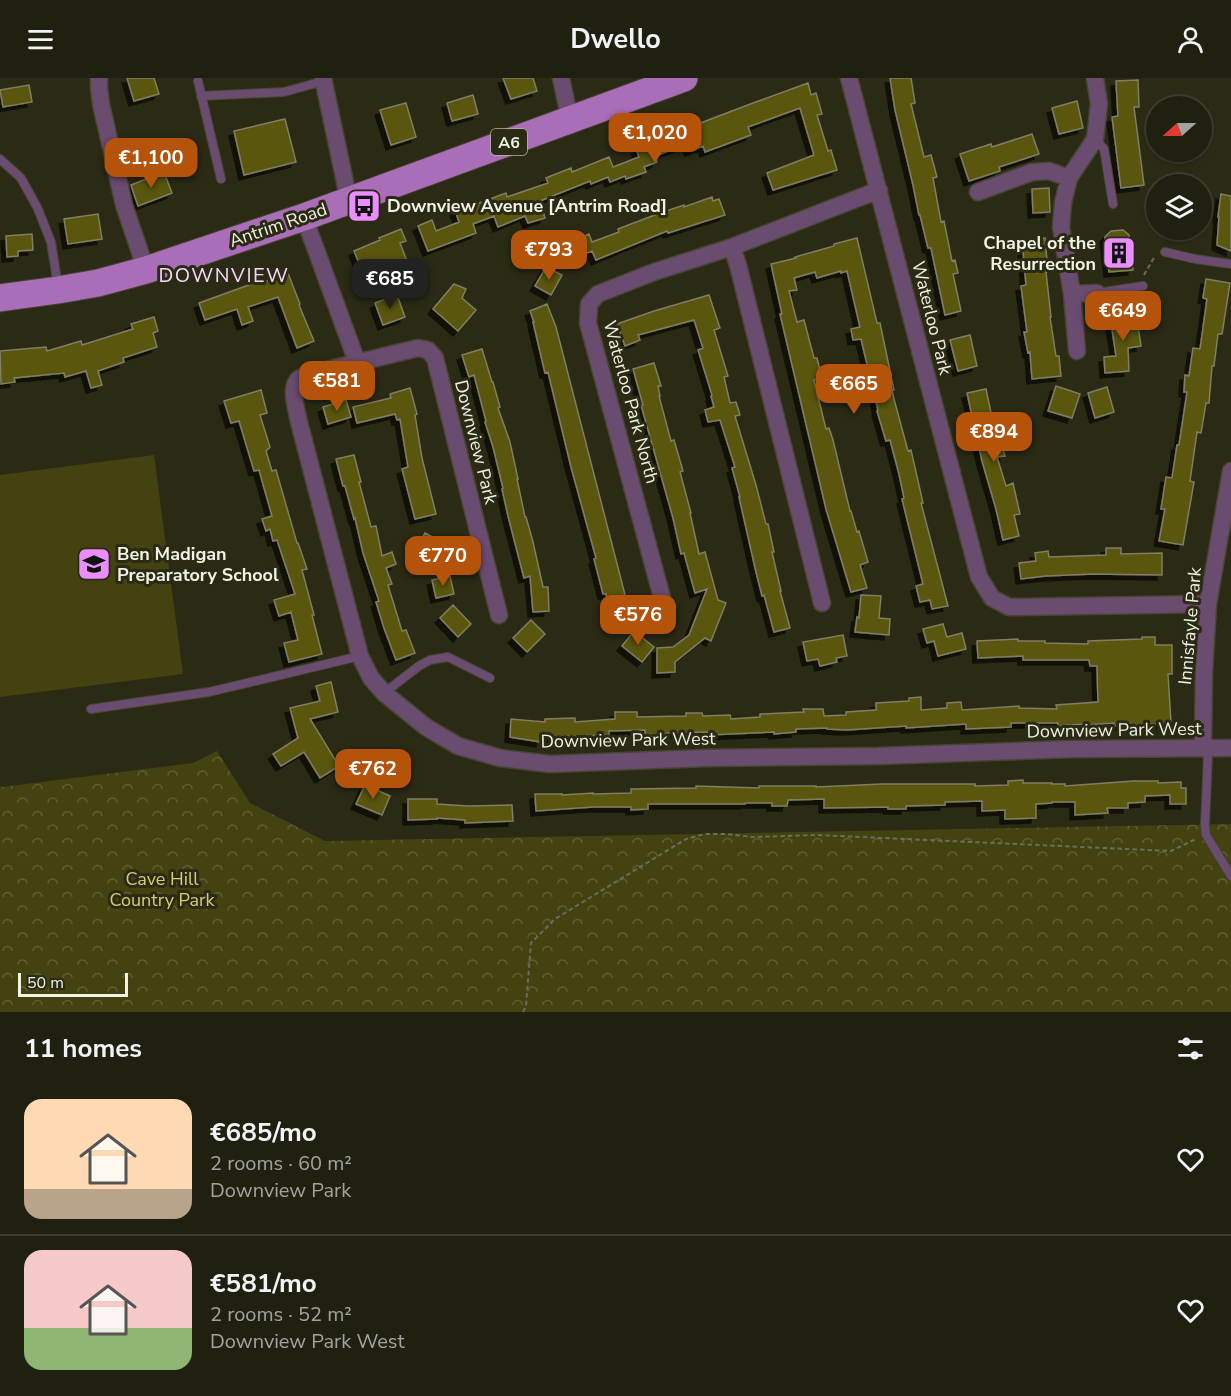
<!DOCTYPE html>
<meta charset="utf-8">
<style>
:root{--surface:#202010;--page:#2d2d1e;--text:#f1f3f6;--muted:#a2a39f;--line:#3d3e30;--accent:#b45309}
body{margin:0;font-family:"Nunito Sans",sans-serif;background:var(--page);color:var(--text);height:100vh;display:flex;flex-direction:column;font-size:22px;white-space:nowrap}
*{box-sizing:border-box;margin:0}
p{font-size:20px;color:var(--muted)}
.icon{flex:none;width:33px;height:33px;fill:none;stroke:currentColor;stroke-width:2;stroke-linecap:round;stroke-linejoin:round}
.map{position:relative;height:934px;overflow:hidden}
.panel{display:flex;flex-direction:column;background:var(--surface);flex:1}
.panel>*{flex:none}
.needle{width:39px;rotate:249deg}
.fabs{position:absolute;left:1146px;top:18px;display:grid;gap:12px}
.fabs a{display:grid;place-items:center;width:66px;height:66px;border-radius:50%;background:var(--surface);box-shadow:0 2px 4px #0004,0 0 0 2px var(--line);font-size:30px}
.scale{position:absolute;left:18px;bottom:15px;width:110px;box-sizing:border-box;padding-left:6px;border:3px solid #f1f1e4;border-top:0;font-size:16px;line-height:21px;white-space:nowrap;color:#f1f1e4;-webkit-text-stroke:4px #2b2a15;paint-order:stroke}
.price{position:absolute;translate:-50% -51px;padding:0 14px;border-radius:12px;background:var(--accent);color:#fff;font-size:20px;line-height:39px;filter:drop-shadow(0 2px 3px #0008)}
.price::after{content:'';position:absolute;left:50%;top:36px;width:18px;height:14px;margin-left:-9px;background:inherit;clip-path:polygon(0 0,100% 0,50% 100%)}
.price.active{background:#222;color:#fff}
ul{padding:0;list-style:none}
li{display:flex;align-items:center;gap:18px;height:150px;padding:0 24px}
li+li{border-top:2px solid var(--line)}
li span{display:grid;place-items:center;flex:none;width:168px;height:120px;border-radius:18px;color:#555}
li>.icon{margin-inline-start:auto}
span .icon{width:72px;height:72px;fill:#fffc;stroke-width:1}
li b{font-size:26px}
h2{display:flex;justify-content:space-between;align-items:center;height:72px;padding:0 24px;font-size:26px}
header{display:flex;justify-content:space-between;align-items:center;height:78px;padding:0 24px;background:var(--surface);font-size:27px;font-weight:700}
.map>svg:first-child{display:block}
.grass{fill:#444211}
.park{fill:url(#park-crowns)}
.building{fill:#5a5609;stroke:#7f7e66;stroke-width:1.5;filter:url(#shadow)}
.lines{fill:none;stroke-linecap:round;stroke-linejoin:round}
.service-casing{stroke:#474632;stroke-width:10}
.minor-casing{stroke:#474632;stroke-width:19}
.primary-casing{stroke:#474632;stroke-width:29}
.path{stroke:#6d6c5a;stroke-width:2;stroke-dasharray:4.5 3;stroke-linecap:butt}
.service{stroke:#6a4c70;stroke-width:8}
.minor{stroke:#6a4c70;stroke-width:16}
.primary{stroke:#aa6db7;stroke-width:27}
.labels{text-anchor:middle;stroke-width:6;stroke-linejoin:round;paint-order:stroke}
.shield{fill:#2b2a15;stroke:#b6b5a6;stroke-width:1.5}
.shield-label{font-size:16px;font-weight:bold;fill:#f1f1e4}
.poi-label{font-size:18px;font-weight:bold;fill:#f1f1e4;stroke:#2b2a15;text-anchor:start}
.street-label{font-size:18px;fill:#f1f1e4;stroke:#2b2a15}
.park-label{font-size:18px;fill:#d5d06f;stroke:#2b2a15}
.neighbourhood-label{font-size:20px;letter-spacing:1.5px;fill:#f7d8fd;stroke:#2b2a15}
</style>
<header><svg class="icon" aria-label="menu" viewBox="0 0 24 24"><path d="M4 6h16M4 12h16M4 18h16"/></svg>Dwello<svg class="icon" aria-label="person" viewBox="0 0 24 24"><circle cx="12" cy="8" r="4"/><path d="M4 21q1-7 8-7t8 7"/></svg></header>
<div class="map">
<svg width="1231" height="934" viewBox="0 0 1231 934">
<defs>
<pattern id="park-crowns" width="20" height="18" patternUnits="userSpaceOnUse" patternTransform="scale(1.5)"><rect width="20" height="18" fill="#444211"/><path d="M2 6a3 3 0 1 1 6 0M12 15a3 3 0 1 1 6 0" fill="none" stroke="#5f5e34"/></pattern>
<filter id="shadow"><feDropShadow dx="-5" dy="5" stdDeviation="0" flood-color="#0009"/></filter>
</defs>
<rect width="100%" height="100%" fill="#2b2a15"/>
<path class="grass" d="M154,377L183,596L0,619V397Z"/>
<path class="park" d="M217,673L250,725L325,763L1231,746V934H0V708L2,709L193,685Z"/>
<path class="building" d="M127,0H154L159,16L134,23Z
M503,0H533L537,13L511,21Z
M890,0H911L915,25L911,26L924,79L931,77L937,99L933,100L941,144L944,143L952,183L955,182L958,195L953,196L961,233L945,237L931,170H928L920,137H919L913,107L895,32Z
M1138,2L1139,29H1134L1144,107L1121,110L1112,39L1118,38L1116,3Z
M808,5L811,17L816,15L822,36L817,37L828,73L831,72L837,92L773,112L767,95L814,77L800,30L748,49L751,57L724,67L705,74L703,68L690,73L687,66L655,78L657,84L644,89L646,94L626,101L625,98L610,104L608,99L591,106L590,103L540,123L545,140L528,145L525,138L498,149L494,138L473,146L476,155L428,173L418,148L432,142L436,153L459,144L455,132L473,125L474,127L506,115L507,119L548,105L546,100L571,90L572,94L609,79L613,89L639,79L636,71L665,61L664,59L745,28Z
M29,7L32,24L3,29L0,12Z
M473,17L478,36L452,43L447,25Z
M1077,23L1083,50L1059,56L1052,30Z
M406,25L416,59L391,67L380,32Z
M285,41L296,84L244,97L234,53Z
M1032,56L1039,76L999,89L1000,93L969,103L960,76L991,66L992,69Z
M164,94L172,115L138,128L131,107Z
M1049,110L1050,134L1033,135L1032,111Z
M1221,116L1231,118V173L1217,167L1219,139H1218Z
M712,119L713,123L719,121L725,137L668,155L667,153L596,182L592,173L565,184L559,169L589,156L592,164L619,154L618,151L660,135L684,127V129Z
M98,136L102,161L68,166L64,141Z
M401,151L406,163L400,165L407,183L365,200L354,173L380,162L379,160Z
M1123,152L1129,157L1133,192L1109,194L1105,159L1111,153Z
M32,156L33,172L18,173V178L7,179L6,158Z
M857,160L877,245H880L894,312H892L894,321L908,373L911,372L923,425H921L948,528L932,531L930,522L920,524L916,508L923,506L902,421L904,420L899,396L890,362L886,363L877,333L878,332L861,261L853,262L851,251L860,249L847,193L841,195V193L817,200L815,194L794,200L797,212L789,213L797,244L804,242L814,280H817L822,300L814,302L824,343L826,351L829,350L833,362L850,433H851L857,454L859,453L868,484L860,487L867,510L851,514L826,431L780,236H782L771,186L796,180L795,179L834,168V166Z
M1045,160L1048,194H1046L1051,239H1050L1056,278H1059L1061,298L1032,301L1030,274L1028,275L1024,254H1027L1021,208L1026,207L1022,162Z
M546,189L562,197L551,217L535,208Z
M288,195L300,226L299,227L314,263L297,270L278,219L248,229L253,243L242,247L237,231L205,242L199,225L257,204L258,206Z
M1206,201L1230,205L1222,256H1218L1214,288H1212L1209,325H1206L1201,355L1197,354L1190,403L1194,404L1183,467L1159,463L1165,431H1161L1166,399L1172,400L1177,367H1179L1187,314H1184L1185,297L1189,298L1193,270L1200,271L1207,221L1203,220Z
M454,206L466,211L462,220L476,232L458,253L433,231Z
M397,217L405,239L383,247L375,225Z
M709,217L720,250L714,252L728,298L724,299L730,325L736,324L740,337L735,338L756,407L766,446H768L774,474H772L781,513H780L790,550L774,554L764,517L762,518L756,494L739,419H740L732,390L735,389L720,342L708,344L705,332L714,329L711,318L712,317L698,272L703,270L694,242L638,257L640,262L625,268L617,246L654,233Z
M547,226L556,249L632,544L615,549L606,516H603L594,481L596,480L571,389L548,294L545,295L533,244H534L530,233Z
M1136,234L1141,268L1128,270L1129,293L1105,295L1104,279L1116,278L1110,238Z
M154,239L158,253L153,255L157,269L123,280L124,284L98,293L102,307L91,310L86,293L65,299L64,295L14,300L15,304L1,306L0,273L46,269L47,273L81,263L82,267L133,251L131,246Z
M970,257L977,288L958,293L950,262Z
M482,271L492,304H493L500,329L498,330L510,364L518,401H517L525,439H526L533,464L543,509H548L549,533L533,534L530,498L524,500L508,438L502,411L503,410L493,369L485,344L486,343L474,297L469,299L462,277Z
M654,285L661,308H658L660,318H659L671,363L674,362L683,393L680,394L691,435H690L699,476L705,474L718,522L726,525L711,563L705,560L675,584V594L657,595V570L673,569L689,557L707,511L695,515L684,475L681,476L673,440L641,327H643L633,291Z
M1056,308L1080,316L1072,340L1048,333Z
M1107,309L1114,334L1095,340L1088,315Z
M410,310L417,336L415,337L422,380L436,436L415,441L402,391L408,389L400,341L397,342L395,336L357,345L353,329L391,320L390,316Z
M986,311L994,349L997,348L1005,378L997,379L1006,408L1013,405L1020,436L1014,437L1019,458L1003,462L996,431L982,383L967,315Z
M261,312L267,335L260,337L270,369L266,373L272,393L276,392L297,465H298L307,491L302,492L314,537H312L322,576L289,584L284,565L298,562L291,534L279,538L274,522L295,516L277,462L273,463L270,451L266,453L262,441L272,438L259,392L254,393L239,343L231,345L224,323Z
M346,322L351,339L328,346L323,329Z
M354,377L361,404H359L371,449L376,448L382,478L392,474L396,486L386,490L392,506L388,507L402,553L406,552L415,575L396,582L384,550L376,524L379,523L363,475L355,440L354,441L345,408H343L336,381Z
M425,455L454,471L445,487L417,471Z
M1106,470H1121V476L1162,475V497L1093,496L1046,498L1021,501L1019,485L1036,483L1035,475L1048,473L1049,479L1106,477Z
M450,498L454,516L436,520L432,502Z
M861,517L881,518L879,540L890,541L889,557L855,554L857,539L859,540Z
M453,527L471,546L458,559L440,540Z
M531,542L545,556L527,574L513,560Z
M943,546L947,559L962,555L966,571L938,578L934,563L927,565L923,551Z
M634,553L654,569L642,584L622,568Z
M843,557L847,578L836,580L837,584L820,588L818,581L807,583L803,564Z
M1142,559H1155V567H1172V596H1168L1171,645L1130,647V645L1114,648V645L1084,647V646L1058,648V645H1011V649L966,651V646L906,650V648L847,652L827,651V650L796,651V654L774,656V654L709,657V654L667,655V656L645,657V652L609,653V657L541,659V664L510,659L511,641L545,644V641L575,640V644L615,641V634H637V639L686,638V635H702L703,638L730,637L731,641L760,639V636L804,634L803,631H823L824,638L846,637V634L876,632V625L909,623V620L921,619V632L947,630V625L961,624L962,632L1019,628V630L1057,631L1056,627L1098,624L1097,588H1090L1089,582H1023V578L978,580L977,563L1018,561V563H1045V565L1088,566V563L1142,561Z
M331,604L338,634L310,641L339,688L320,700L304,674L281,688L273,676L298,660L290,630L320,623L316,608Z
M1023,702V705H1052V706H1065V708L1134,703H1158V705L1181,704V710H1186V726H1170V717L1145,718V724L1128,725V730H1107L1108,735L1075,737V724H1052V725L1036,726V740L1005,741V732L982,733V723L945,724V727L906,728V731H888V729L824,730V721L788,722L787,728H772V725H745V726H648V731L631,732V729H593L536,733L535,716H562V717L593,715V716L631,715V711L696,710V708L759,710V708H816V709L882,706H975V708L1008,707V703Z
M365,707L390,718L382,737L356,726Z
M408,721H437V726L468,728L512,727L513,743L465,745V742L437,740V741L408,742Z"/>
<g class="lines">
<defs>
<path id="service" d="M198,3L221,101
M201,18L284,14L324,3
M1095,61L1104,71L1113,126
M0,81L21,100L38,131L51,164L58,208
M1165,174L1195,181L1231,186
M1097,215L1143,208
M384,615L419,588L430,582L448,579L490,600
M91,631L209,614L360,578
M1205,671L1208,677L1205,747L1206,757L1231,798"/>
<path id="minor" d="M99,0V11L101,26L124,127L146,192
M323,0L346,109L351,121
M561,0L567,28L573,41
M849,0L979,499L992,520L1009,529L1208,526
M978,114L1032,94L1049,93L1069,100
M304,139L357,284
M732,169L738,187L822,525
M1072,216L1097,215
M1077,273L1072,216L1061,149L1063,125L1069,100L1095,61L1099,26L1095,0
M664,527L588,245L589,226L598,216L654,194L732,169L879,112
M499,537L435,280L428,272L418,270L306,297C303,299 299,300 297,303C290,312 297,334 299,344L360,578L371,600L384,615L426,649L458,668L500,680L550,686L707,680L878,678L1071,671L1231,670
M1205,671L1203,662L1204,594L1208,526L1231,393"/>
<path id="primary" d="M0,220L58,212L98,205L146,192L304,139L684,0"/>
</defs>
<use href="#service" class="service-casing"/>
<use href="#minor" class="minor-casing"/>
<use href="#primary" class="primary-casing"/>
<path class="path" d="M1144,197L1155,178
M523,934L526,928L531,865L555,841L686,761L705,756H726L753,759L817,757L1171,773L1196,761"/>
<use href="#service" class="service"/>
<use href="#minor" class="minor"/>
<use href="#primary" class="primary"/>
</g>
<defs>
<symbol id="bus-square" viewBox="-11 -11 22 22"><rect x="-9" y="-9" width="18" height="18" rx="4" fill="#ea8dfd" stroke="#2b2a15"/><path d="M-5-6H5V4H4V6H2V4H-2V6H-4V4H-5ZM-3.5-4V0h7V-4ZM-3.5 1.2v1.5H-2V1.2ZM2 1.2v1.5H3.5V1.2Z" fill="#111"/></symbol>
<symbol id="building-square" viewBox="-11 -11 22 22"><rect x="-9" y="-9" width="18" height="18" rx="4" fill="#ea8dfd" stroke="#2b2a15"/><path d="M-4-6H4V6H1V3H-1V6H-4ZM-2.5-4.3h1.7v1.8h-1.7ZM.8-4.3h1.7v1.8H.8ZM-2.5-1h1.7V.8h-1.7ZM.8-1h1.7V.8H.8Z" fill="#111"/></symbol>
<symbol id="school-square" viewBox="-11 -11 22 22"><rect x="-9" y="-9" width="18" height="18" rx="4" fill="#ea8dfd" stroke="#2b2a15"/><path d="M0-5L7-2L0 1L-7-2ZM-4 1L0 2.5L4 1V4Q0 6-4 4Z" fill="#111"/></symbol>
</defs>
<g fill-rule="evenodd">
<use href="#bus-square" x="345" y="109" width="38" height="38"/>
<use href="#building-square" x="1100" y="156" width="38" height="38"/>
<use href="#school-square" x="75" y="467" width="38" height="38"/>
</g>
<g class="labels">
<rect class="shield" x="491" y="51" width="36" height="26" rx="4.5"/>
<g class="shield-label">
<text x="509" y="70">A6</text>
</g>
<g class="poi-label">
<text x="387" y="134">Downview Avenue [Antrim Road]</text>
<text x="1096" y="171" text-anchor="end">Chapel of the<tspan x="1096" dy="21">Resurrection</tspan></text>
<text x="117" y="482">Ben Madigan<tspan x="117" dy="21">Preparatory School</tspan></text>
</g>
<g class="street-label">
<text transform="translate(278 147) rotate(-19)" y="6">Antrim Road</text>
<text transform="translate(932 240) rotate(76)" y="6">Waterloo Park</text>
<text transform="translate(631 324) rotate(75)" y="6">Waterloo Park North</text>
<text transform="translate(476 364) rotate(76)" y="6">Downview Park</text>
<text transform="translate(1190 548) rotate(-85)" y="6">Innisfayle Park</text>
<text transform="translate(1114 652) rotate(-1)" y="6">Downview Park West</text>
<text transform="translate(628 662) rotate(-1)" y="6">Downview Park West</text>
</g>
<g class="park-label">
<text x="162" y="807">Cave Hill<tspan x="162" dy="21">Country Park</tspan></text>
</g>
<g class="neighbourhood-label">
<text x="224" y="204">DOWNVIEW</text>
</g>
</g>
</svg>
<div class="fabs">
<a><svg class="needle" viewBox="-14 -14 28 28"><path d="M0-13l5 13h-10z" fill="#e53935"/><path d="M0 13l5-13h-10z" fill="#a2a39f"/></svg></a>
<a><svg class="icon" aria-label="layers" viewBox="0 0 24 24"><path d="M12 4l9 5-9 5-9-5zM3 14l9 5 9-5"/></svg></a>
</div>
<div class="scale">50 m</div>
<b class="price" style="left:655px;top:86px">€1,020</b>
<b class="price" style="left:151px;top:111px">€1,100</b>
<b class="price" style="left:549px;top:203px">€793</b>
<b class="price active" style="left:390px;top:232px">€685</b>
<b class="price" style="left:1123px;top:264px">€649</b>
<b class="price" style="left:337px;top:334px">€581</b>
<b class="price" style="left:854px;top:337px">€665</b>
<b class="price" style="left:994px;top:385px">€894</b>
<b class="price" style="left:443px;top:509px">€770</b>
<b class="price" style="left:638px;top:568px">€576</b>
<b class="price" style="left:373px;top:722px">€762</b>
</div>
<section class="panel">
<h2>11 homes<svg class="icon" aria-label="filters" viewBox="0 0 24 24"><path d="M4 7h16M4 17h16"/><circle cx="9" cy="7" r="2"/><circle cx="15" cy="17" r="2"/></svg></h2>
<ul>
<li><span style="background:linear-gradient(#ffd9b3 75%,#b9a48a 0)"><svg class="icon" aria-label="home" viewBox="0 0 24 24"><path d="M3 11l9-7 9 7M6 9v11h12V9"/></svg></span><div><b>€685/mo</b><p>2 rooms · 60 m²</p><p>Downview Park</p></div><svg class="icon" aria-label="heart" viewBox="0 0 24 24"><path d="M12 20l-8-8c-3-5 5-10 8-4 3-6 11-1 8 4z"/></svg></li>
<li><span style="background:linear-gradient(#f6c9c9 65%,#8fb573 0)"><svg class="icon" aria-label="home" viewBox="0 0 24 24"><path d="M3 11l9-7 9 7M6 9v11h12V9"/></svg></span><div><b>€581/mo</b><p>2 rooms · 52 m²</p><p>Downview Park West</p></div><svg class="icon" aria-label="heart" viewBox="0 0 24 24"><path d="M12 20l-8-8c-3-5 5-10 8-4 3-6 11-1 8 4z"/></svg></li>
</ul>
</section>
